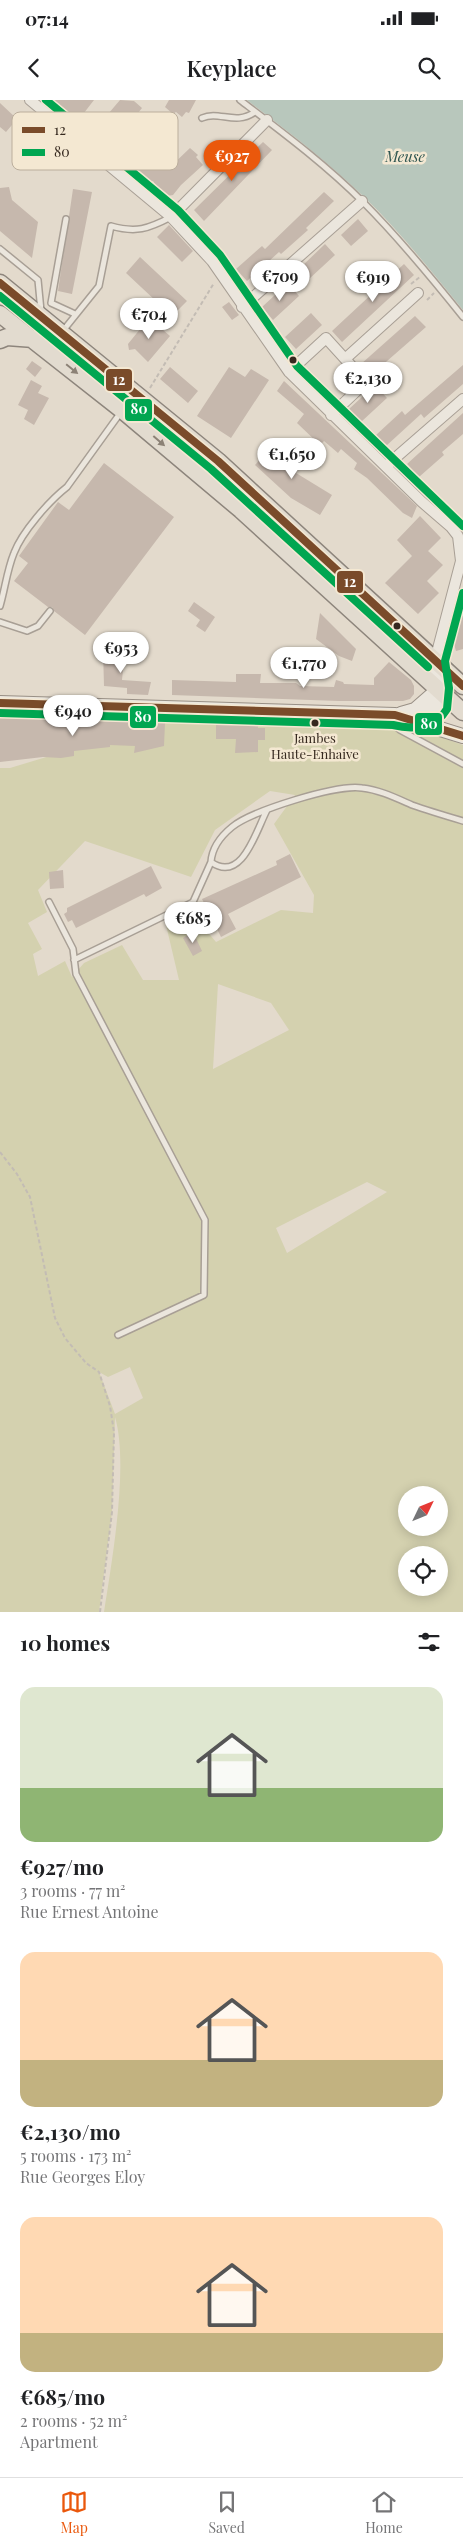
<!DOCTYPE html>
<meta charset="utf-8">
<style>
:root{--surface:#fff;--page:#f6f6f6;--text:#202124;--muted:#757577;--line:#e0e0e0;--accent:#ea580c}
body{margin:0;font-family:"Playfair Display",serif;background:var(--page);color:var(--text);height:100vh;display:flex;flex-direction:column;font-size:19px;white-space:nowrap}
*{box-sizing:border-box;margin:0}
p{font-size:16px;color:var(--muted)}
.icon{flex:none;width:28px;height:28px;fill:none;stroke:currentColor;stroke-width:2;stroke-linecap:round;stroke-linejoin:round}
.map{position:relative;height:1512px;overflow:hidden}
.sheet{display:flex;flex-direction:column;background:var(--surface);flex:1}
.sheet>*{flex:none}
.needle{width:32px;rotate:47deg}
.buttons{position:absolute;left:398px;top:1386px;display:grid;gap:10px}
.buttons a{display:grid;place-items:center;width:50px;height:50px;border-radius:50%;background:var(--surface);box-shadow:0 2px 12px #0003;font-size:25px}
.price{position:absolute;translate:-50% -42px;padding:0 11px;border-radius:18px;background:#fff;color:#222;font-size:16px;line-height:32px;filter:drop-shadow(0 1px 2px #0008)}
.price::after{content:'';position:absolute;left:50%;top:30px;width:15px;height:11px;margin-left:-8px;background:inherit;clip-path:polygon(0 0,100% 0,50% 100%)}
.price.active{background:var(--accent);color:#fff}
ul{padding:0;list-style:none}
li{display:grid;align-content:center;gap:10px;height:265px;padding:0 20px}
li span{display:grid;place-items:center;height:155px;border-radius:15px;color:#555}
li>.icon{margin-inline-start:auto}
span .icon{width:90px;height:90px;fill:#fffc;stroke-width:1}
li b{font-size:21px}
h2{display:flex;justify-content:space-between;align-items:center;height:60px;padding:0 20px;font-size:21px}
.status{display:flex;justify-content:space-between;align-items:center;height:35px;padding:0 25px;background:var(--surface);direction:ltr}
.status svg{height:14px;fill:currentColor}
header{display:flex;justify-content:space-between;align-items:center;height:65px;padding:0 20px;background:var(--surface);font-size:22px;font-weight:600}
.tabs{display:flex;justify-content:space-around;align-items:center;height:70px;border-top:1px solid var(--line);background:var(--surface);font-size:14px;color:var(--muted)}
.tabs a{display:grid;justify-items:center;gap:2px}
.tabs .active{color:var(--accent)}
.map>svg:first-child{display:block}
.green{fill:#d4d1af;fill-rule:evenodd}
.water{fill:#b8c7bc}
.building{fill:#c6b8ad}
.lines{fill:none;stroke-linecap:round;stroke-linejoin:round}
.lane-casing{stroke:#a89f95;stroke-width:8}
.street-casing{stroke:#a89f95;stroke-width:12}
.secondary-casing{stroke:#988f85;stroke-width:16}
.primary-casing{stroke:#8d857c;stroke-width:19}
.path{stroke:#c3bcb4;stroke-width:2;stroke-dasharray:4 2.5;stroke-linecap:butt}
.lane{stroke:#ebe6dd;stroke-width:5}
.street{stroke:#ebe6dd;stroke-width:10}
.secondary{stroke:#ebe6dd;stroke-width:14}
.primary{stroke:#e2dbcf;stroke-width:16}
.bus-1-casing{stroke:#f4e8d2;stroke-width:11}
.bus-2-casing{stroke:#f4e8d2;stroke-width:11}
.bus-1{stroke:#7a4b2a;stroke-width:8}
.bus-2{stroke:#00a651;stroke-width:8}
.oneway{fill:#8c8276}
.bus-dot{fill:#35281e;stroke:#f4e8d2;stroke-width:2}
.labels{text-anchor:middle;stroke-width:5;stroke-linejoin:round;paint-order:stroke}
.bus-label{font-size:13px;fill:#35281e;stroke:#f4e8d2}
.water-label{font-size:15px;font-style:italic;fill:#2e5550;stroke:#f4e8d2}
.key{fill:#f4e8d2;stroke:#bbae9c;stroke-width:1}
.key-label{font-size:14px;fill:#35281e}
.line-badge{stroke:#f4e8d2;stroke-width:2}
.badge-label{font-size:14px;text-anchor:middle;font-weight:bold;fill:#fff}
</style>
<div class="status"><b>07:14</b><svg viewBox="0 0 49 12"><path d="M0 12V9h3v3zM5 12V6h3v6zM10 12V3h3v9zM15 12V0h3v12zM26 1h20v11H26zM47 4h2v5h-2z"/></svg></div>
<header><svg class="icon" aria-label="back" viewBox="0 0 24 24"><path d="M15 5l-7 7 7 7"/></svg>Keyplace<svg class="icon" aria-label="search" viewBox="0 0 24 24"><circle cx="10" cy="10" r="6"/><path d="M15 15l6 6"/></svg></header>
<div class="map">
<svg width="463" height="1512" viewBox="0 0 463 1512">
<rect width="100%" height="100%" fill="#e3dacc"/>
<path class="green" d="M169,620L403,624L463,645V1512H104C112,1460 129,1365 115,1317L112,1412L99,1512H0V668H10ZM270,691L295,695L274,724L314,795L313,813L281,810L216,842L189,810L166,825L179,880H143L122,845L84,863L72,877L65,861L38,876L33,854L42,849L28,823L47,812L38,790L85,741L191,777L215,730ZM218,884L271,903L289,930L213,969ZM367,1082L387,1092L287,1153L276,1128ZM130,1267L143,1298L115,1314L99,1272L108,1277ZM406,1395H439V1428H406ZM406,1455H439V1488H406Z"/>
<path class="water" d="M247,0H463V210C431,171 399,130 362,95C326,60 286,30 247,0Z"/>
<path class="building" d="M52,0H94L77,22Z
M120,0L134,1L142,8L123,32L168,69L190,48L198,55L196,57L203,65L181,85L173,95L167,96L160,92L153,81L150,82L91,34Z
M169,0H196L189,13L186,12L182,17L176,12L173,14L165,7Z
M0,3L17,19L6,32L0,27Z
M263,42L272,50L204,121L194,110Z
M9,87L12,100L38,122L32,158L0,131V88Z
M73,89L92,92L72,194L58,191Z
M324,92L334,101L306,128L308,130L281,154L279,152L247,181L236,169L262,146L265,149Z
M358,119L368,131L351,146L341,135Z
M169,125L193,151L182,162L157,137Z
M325,144L335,155L309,179L300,168Z
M140,157L187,201L172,216L126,173Z
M404,164L414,175L342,242L332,231Z
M288,183L299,196L273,220L262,207Z
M229,202L239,215L232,220L222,207Z
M311,213L322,225L296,249L285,237Z
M415,216L426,227L371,275L361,264Z
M149,218L170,236L148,262L135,249L129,250L128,244Z
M32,261L42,268L35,277L26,269Z
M463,265V284L424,318L421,314L386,346L376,335L402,311L405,315Z
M170,267L198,291L188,303L160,279Z
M229,267L245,277L251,269L269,280L231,338L197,316Z
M31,280L42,286L38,293L49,298L34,325L24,319L28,310L18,305Z
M284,281L417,406L412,418L403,413L367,378L354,369L357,363L341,349L338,353L324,341L320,345L297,323L304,314L277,291Z
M375,285L387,298L361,322L349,309Z
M463,313V334L442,352L444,355L419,377L407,364Z
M275,343L300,366L296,373L332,395L320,415L291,398L255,365Z
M104,363L174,417L85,535L54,511L52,507H48L14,481L28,463L19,456L58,402L69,410Z
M420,416L441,438L428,451L443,465L427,481L439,493L418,514L385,483L412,456L397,440Z
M194,502L215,517L205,532L196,526L200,520L188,511Z
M320,513L356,549L352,561L339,556L316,539Z
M459,515L463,516V549L456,551L452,538L454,537Z
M103,549L125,550L122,580L151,582L148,595L127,594V588L104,586Z
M389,562L411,580L414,586V594L410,599L403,601H339L172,595V580L236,582V574H261L260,583H296L300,586L334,587L336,580L343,582L344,584L374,585V578Z
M0,617L64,620V626H81L82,620L165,623L164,646L134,653L135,646L110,645V647L74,651V656L61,658L43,657L0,662Z
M216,625H258V628H265V640H258V652L235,653L236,639H216Z
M290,754L301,777L228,814L236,829L221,837L202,799L277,765L276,761Z
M151,766L162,788L146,797L144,794L76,828L72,820L68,822L64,814L67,812V808Z
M63,770L64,788L50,789L49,772Z
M193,832L202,851L193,856L183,838Z"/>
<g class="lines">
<defs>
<path id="lane" d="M240,0C282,32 325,64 363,102C399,138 431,177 463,217
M202,18C219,10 235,26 255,12
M66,119L51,203L75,214
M0,149L38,180L41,211
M62,232L99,186L111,126C136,133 148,129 171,117
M0,506C5,489 7,470 14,453C22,432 49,401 67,387L134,294
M0,522L27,531L38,526L50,511
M386,618L400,630L463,664
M267,710C256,731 242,784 211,762C212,747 221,736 232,727C251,711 337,684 362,688C380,690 396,698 412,705C429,711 446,716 463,721
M49,802L73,849L76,874L205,1120L204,1195L118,1235
M74,860L193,802L211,762"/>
<path id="street" d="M30,0L171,117L212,161L289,272L422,402L451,427L458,436L461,461L435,560
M171,117L267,20
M242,207L362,101
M345,259L418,193
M289,272L326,238L366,282L331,315
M386,366L463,299"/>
<path id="secondary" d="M0,603L395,615L463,636
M401,614L415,610L439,589
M412,620L428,614L437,606L439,589L435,560"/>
<path id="primary" d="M0,183L218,361L463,586
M0,214L122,310L241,410L463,612
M0,240L7,237L34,239"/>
</defs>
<use href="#lane" class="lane-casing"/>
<use href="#street" class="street-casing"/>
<use href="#secondary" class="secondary-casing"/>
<use href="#primary" class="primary-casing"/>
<path class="path" d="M411,184L421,176
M427,200L434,193
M150,288L214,183
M0,1052L17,1074L30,1097L55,1218L65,1238L86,1263L99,1272L110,1306L114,1332L112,1412L100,1512"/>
<use href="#lane" class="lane"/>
<use href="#street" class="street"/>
<use href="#secondary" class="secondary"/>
<use href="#primary" class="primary"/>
<defs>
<path id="bus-1" d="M0,183L218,361L463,586
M0,603L395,615L463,636"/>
<path id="bus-2" d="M46,0L178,110L220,155L297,266L463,426
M0,196L211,369L428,567
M0,613L393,625C413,630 436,628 447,609L449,588L445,561L463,493"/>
</defs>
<use href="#bus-1" class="bus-1-casing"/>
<use href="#bus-2" class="bus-2-casing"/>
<use href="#bus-1" class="bus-1"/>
<use href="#bus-2" class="bus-2"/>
</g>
<defs><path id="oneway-solid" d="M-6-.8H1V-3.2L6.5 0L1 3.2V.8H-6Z" transform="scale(1.25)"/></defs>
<g class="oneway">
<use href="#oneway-solid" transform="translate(72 269) rotate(39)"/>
<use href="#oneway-solid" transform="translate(159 341) rotate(41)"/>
</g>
<g class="bus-dot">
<circle cx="293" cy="260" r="4.5"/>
<circle cx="397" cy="526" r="4.5"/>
<circle cx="315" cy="623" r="4.5"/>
</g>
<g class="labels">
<g class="bus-label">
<text x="315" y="643">Jambes<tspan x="315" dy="16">Haute-Enhaive</tspan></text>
</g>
<g class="water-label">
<text x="405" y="62">Meuse</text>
</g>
</g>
<rect x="12" y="12" width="166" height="58" rx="8" class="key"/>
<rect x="22" y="27" width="23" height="6" fill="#7a4b2a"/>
<rect x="22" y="49" width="23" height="7" fill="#00a651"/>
<g class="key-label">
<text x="54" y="35">12</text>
<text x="54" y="57">80</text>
</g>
<g class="line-badge">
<rect x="105" y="268" width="28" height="24" rx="5" fill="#7a4b2a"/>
<rect x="124" y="298" width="29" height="24" rx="5" fill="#00a651"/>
<rect x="336" y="470" width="28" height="24" rx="5" fill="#7a4b2a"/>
<rect x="129" y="605" width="28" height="24" rx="5" fill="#00a651"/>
<rect x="414" y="612" width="29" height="24" rx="5" fill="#00a651"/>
</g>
<g class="badge-label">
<text x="119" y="285">12</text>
<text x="139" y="314">80</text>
<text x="350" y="487">12</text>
<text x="143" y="622">80</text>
<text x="429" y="629">80</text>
</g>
</svg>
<div class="buttons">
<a><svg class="needle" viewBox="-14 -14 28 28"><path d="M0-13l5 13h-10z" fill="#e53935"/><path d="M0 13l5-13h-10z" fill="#757577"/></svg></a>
<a><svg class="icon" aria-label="locate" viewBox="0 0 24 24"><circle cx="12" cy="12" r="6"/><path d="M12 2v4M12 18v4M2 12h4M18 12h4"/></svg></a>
</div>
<b class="price active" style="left:232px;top:82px">€927</b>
<b class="price" style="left:280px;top:202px">€709</b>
<b class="price" style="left:373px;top:203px">€919</b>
<b class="price" style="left:149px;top:240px">€704</b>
<b class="price" style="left:368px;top:304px">€2,130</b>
<b class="price" style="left:292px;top:380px">€1,650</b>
<b class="price" style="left:121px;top:574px">€953</b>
<b class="price" style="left:304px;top:589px">€1,770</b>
<b class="price" style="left:73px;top:637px">€940</b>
<b class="price" style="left:193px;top:844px">€685</b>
</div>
<section class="sheet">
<h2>10 homes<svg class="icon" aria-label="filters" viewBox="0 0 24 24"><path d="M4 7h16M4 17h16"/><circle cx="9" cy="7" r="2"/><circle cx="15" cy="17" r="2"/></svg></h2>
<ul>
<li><span style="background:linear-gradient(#dfe7d0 65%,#8fb573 0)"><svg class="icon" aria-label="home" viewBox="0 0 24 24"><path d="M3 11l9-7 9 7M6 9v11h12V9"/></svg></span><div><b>€927/mo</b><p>3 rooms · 77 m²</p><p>Rue Ernest Antoine</p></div></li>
<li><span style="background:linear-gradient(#ffd9b3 70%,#c2b280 0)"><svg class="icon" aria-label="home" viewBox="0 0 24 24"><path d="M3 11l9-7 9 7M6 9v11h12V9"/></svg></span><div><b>€2,130/mo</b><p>5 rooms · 173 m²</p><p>Rue Georges Eloy</p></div></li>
<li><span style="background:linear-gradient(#ffd9b3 75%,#c2b280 0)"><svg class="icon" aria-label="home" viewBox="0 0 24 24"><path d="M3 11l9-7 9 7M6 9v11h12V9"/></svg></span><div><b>€685/mo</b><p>2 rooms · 52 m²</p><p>Apartment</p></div></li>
</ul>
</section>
<nav class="tabs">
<a class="active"><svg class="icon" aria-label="map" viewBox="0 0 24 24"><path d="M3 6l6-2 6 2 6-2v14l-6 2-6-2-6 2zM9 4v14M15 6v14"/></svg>Map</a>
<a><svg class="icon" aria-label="saved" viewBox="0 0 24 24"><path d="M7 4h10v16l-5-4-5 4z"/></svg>Saved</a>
<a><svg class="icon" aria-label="home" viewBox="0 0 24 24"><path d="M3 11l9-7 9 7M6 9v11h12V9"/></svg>Home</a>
</nav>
